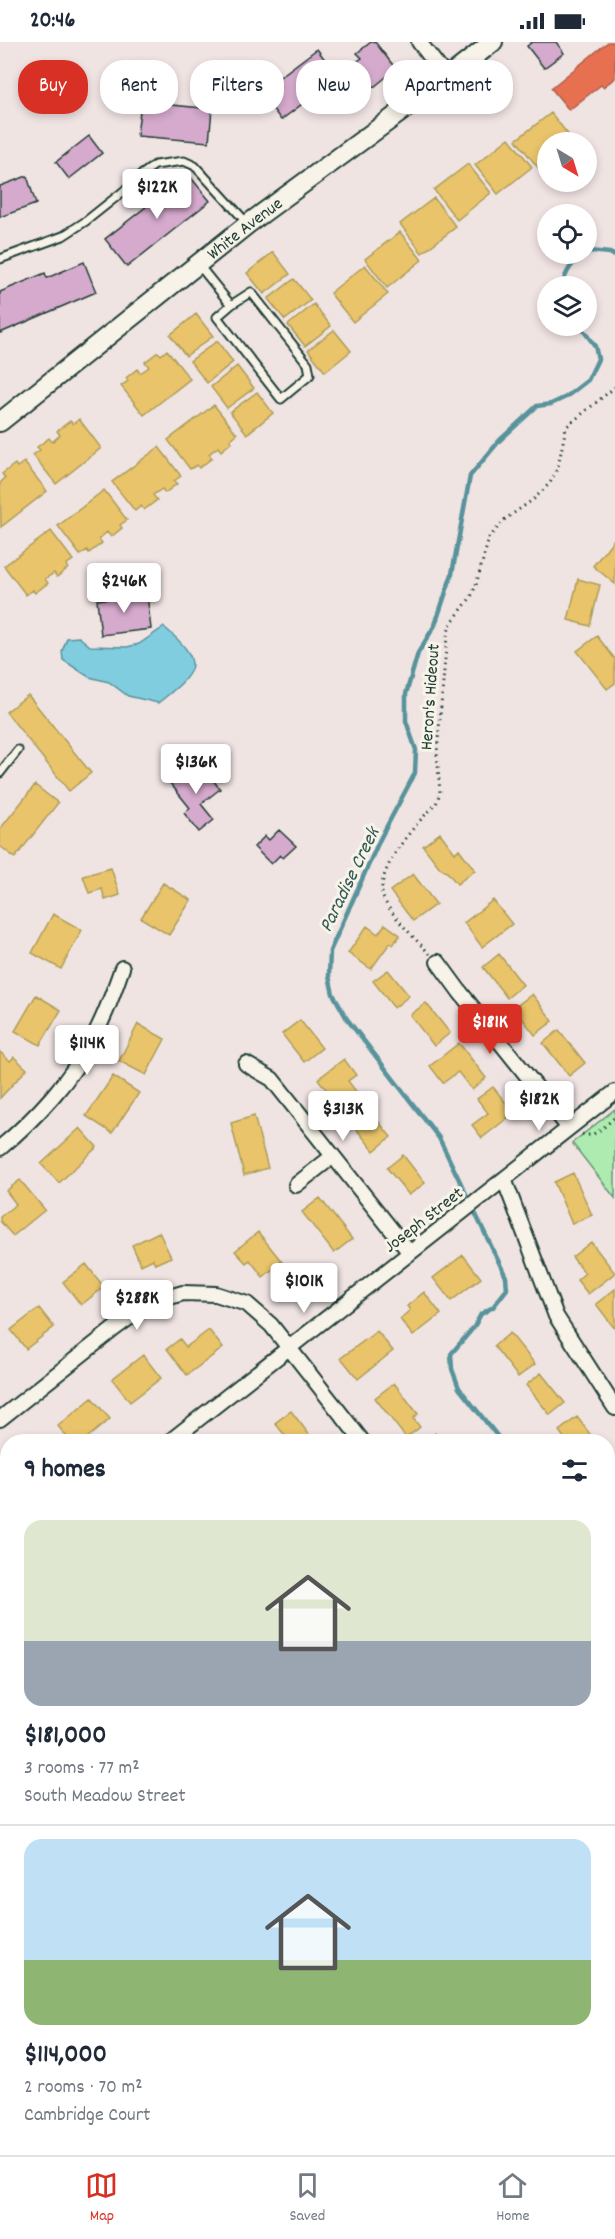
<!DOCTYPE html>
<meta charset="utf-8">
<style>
:root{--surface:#fff;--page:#f6f6f7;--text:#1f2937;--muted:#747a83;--line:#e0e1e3;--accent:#d93025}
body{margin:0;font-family:Dekko,sans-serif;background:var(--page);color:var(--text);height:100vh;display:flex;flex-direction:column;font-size:22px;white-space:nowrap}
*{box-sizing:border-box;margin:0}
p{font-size:20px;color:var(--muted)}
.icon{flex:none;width:33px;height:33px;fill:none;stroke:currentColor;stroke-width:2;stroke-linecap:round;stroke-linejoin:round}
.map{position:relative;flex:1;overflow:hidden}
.details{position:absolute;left:0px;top:1392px;width:615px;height:722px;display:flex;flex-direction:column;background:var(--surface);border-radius:24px 24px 0 0;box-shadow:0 3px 9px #0003}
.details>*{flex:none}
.guide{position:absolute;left:18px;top:18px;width:579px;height:54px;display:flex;gap:12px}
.needle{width:39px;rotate:142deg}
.fabs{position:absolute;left:537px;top:90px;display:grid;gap:12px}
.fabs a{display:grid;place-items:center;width:60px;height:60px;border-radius:50%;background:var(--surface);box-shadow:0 3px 9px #0003;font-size:30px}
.price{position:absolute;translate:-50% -51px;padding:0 14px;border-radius:6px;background:#fff;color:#222;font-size:20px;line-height:39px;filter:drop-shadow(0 2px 3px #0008)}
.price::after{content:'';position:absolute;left:50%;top:36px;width:18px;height:14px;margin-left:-9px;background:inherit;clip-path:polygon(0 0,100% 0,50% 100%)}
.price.selected{background:var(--accent);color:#fff}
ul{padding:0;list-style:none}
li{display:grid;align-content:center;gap:12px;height:318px;padding:0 24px}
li+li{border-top:2px solid var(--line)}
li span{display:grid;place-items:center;height:186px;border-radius:18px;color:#555}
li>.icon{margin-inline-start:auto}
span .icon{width:108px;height:108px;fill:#fffc;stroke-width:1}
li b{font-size:26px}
h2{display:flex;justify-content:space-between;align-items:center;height:72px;padding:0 24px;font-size:26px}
.pill{padding:0 21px;border-radius:24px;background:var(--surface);box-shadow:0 3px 9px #0003;font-size:21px;line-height:54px}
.pill.selected{background:var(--accent);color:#fff}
.status{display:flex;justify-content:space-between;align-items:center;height:42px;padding:0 30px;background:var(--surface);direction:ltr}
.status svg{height:16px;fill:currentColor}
.tab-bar{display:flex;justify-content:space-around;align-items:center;height:84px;border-top:2px solid var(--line);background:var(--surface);font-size:16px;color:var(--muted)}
.tab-bar a{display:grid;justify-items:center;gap:3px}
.tab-bar .selected{color:var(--accent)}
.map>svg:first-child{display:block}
.green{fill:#adebb1;stroke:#669472;stroke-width:1.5}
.water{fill:#80cddf;stroke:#59939b;stroke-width:1.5}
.homes{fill:#e9c46a;stroke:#ac9c5a;stroke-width:1.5}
.shops{fill:#e76f51;stroke:#ab6048;stroke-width:1.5}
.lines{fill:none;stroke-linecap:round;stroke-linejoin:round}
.stream{stroke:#59939b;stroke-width:4.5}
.building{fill:#d6aacd;stroke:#1f3d34;stroke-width:1.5}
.lane-casing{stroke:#1f3d34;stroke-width:11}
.street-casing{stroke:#1f3d34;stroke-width:18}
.secondary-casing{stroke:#1f3d34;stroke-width:22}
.path{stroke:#1f3d34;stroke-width:3;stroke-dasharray:1.5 4.5;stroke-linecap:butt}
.lane{stroke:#f7f3e8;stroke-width:7}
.street{stroke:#f7f3e8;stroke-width:14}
.secondary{stroke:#f7f3e8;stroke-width:18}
.labels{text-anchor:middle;stroke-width:6;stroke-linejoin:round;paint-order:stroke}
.street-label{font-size:18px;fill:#1f3d34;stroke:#f7f3e8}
.water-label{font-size:20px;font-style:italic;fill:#325a56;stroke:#f7f3e8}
</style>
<div class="status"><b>20:46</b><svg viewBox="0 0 49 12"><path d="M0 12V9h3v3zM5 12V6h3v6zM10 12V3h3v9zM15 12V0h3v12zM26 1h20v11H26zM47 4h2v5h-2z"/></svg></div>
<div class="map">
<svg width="615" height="2113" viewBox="0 0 615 2113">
<rect width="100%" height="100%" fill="#f0e4e3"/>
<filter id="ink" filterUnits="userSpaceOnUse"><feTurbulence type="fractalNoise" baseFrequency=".0167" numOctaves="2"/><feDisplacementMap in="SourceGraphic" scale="12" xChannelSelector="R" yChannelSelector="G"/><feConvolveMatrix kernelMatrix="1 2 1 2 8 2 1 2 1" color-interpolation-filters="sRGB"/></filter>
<g filter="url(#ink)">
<path class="green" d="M615,1067V1156L572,1101Z"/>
<path class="water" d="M164,585C206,621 198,629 158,661L128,654L109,640L89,635L63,618L62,609L67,596L79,595L90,604L127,605L139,602Z"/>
<path class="homes" d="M551,71L574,100H548V120L539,127L516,98Z
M509,96L532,125L498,152L475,123Z
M468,122L491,151L457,178L434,148Z
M434,156L456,185L422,211L400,182Z
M400,190L422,218L387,246L365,217Z
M273,210L290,232L264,252L247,231Z
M365,223L388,252L353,280L330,251Z
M294,237L311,258L285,278L268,257Z
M314,262L331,284L305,304L288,283Z
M196,272L213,294L186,314L170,293Z
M334,288L351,309L325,330L308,308Z
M217,299L233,320L207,341L190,319Z
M167,308L190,337L144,373L121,344L128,339L126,336L137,327L140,331L149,325L145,320L158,310L161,313Z
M237,324L254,346L227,366L211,345Z
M257,350L273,371L247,392L230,370Z
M214,363L237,392L230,398L232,400L221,409L218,405L209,412L212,416L199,426L197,423L190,427L168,398Z
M79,377L101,406L56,442L33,413L40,408L37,405L49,396L52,400L60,393L57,389L70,379L73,382Z
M159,405L181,434L174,439L177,442L165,451L162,447L153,453L157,458L144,468L141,464L135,469L112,440Z
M24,420L47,449L1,485L0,441L5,436L2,432L15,422L17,425Z
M104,448L127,478L120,483L122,486L111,495L107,490L99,497L102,501L89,511L87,508L80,513L58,484Z
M51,489L73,518L66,523L68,526L57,535L54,531L45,537L48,541L35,551L33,548L26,553L4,524Z
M615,496V542L593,524Z
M578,537L600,543L590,584L568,578Z
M597,594L615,617V641L607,647L577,609Z
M28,653L91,731L69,749L6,670Z
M35,743L58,761L15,816L0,804V787Z
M440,791L455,811L459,807L475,828L457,842L448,831L440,826L423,804Z
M111,826L120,853L105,858L102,847L89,851L83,834Z
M413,832L436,862L413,879L390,849Z
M163,841L191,858L169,893L141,876Z
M493,858L512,882L482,905L464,881Z
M53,872L82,888L61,927L32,911Z
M385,882L400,893L393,903L390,901L371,927L348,911L367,884L378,892Z
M499,912L523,943L507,956L483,925Z
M388,928L409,954L394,966L373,939Z
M532,952L553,979L535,993L514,966Z
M36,953L61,968L40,1003L15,989Z
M426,961L450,991L434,1004L410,973Z
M300,978L322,1006L304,1020L282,992Z
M138,982L165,997L146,1033L119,1019Z
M559,988L585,1021L569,1034L543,1001Z
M459,1001L486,1036L472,1048L458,1030L443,1041L430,1024Z
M0,1010L10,1019L14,1015L27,1027L0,1056Z
M344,1017L356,1033L348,1039L362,1057L344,1071L318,1037Z
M113,1034L139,1051L112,1091L86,1074Z
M493,1045L514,1071L482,1096L472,1083L488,1071L477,1057Z
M370,1069L391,1095L374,1109L353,1083Z
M254,1074L268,1126L244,1133L231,1081Z
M80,1086L97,1105L59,1141L41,1122Z
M403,1113L425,1141L409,1153L387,1126Z
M573,1131L592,1173L572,1182L554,1140Z
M20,1138L45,1168L13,1194L0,1179V1175L16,1162L6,1149Z
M320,1156L352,1197L334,1211L302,1170Z
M159,1190L171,1215L155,1222L153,1217L141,1223L132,1203Z
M258,1190L282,1220L263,1235L250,1218L246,1221L235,1209Z
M591,1200L615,1231L588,1252L577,1238L585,1231L572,1215Z
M463,1213L481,1236L451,1259L433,1236Z
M86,1222L104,1245L81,1263L63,1240Z
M615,1247V1287L596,1262Z
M424,1250L441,1272L413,1294L400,1277L410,1268L407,1264Z
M39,1266L54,1285L26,1307L11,1288Z
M209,1288L223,1306L187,1333L167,1307L180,1297L186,1305Z
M377,1289L393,1309L358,1337L341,1316Z
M510,1291L535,1322L518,1335L494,1304Z
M143,1313L161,1336L130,1360L112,1337Z
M541,1331L565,1361L550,1373L526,1343Z
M394,1341L418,1372L413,1376L420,1385L406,1396L375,1356Z
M92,1356L110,1377L82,1400H71L58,1384Z
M291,1369L315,1400H290L275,1381Z
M577,1375L596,1400H567L559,1389Z
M435,1391L441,1400H424Z
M608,1417L615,1427V1459L608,1450Z
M615,1646V1664L608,1655V1652Z
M0,1750L8,1760V1766L0,1772Z
M8,1809V1834L0,1824V1815Z
M608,1844L615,1860V1870L608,1874Z
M8,1957V2005L0,1996V1962Z
M113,2106L121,2113H104Z
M219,2106H234L226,2113Z
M238,2106H265L269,2110L264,2113H244Z
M336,2106H358L363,2113H330L329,2111Z
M453,2106H477L468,2113H458Z"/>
<path class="shops" d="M608,0H615V36L603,45L601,43L569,68L551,46Z"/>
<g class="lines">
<path class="stream" d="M586,210L589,209L610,211L615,214
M562,244C566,229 572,220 585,212
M502,1400L459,1346L452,1327L451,1312L474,1285L481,1272L493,1265L507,1247L506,1235L439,1096L347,977L333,952L329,934L330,909L380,797L415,731L416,708L406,679V652L418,611L435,583L452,532L470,434L500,398L537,364L551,362L566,355L588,338L598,317L595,304L580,284
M608,1542L615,1552"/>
</g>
<path class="building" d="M371,0H375L396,27L374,45L355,21L362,16L357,11Z
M532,0H556L564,11L544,26L527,4Z
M317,7L338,35L281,78L260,50Z
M141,60L212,67L209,100L137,94Z
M89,94L102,111L69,137L56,120Z
M188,132L210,159L127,225L105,197Z
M27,134L36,162L0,175V144Z
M84,220L96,250L0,291V250L45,231L47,236Z
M147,552L151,587L101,593L97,558Z
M195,721L202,731L205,728L220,747L201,762L214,778L199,790L184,771L190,766L170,741Z
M279,788L296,804L283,816L280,813L271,822L254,805L265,794L269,798Z"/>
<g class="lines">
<defs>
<path id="lane" d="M0,217L63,194L86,179L125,148L138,135L155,123L184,119L195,124L248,182
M198,222L231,263L251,250L308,322L310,333L281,357L217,275L231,263
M0,731L18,708"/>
<path id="street" d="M419,0L447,36
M438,920L460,950L569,1086
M246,1022L272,1037L410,1211
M0,1106C36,1076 73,1036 94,994C106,972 114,949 122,926
M504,1137L556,1274L615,1366
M296,1143L333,1114
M0,1377L115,1286L149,1261L183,1251L216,1252L247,1262L271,1283L363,1400
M169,1400L615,1050
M0,1533L8,1528
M0,1580L8,1590
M0,1700L8,1694
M608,1710L615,1719
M608,1753L615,1744
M0,1882L8,1892
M0,1927L8,1921
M608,2014L615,2024
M173,2106L179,2113
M412,2106L417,2113"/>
<g id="secondary">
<path id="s1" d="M0,380L248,182L447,36L493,0"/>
</g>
</defs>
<use href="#lane" class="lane-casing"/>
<use href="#street" class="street-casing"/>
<use href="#secondary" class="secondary-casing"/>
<path class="path" d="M430,912C418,900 388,870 383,855C374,828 418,779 436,762L440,751L437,711L447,594L450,583L471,555L476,543L489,496L504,478L534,457L550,441L558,425L566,385L615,345
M582,1092C594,1097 606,1083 615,1075"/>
<use href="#lane" class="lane"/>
<use href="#street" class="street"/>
<use href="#secondary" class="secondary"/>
</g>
</g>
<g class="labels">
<g class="street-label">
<text dy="6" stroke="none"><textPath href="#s1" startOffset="312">White Avenue</textPath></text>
<text transform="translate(429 655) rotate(-86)" y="6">Heron's Hideout</text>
<text transform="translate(423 1177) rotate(-38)" y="6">Joseph Street</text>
</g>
<g class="water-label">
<text transform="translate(348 837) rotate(-64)" y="7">Paradise Creek</text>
</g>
</g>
</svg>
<div class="fabs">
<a><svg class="needle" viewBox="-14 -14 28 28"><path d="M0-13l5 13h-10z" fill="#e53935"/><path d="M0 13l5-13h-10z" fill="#747a83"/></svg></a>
<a><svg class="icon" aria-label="locate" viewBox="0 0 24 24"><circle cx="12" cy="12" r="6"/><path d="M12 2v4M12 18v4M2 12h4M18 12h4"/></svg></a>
<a><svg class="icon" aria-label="layers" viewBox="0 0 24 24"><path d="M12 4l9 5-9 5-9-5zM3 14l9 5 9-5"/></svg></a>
</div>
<b class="price" style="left:157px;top:178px">$122K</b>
<b class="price" style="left:124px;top:572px">$246K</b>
<b class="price" style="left:196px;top:753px">$136K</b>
<b class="price selected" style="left:490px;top:1013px">$181K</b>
<b class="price" style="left:87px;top:1034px">$114K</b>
<b class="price" style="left:539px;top:1090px">$182K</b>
<b class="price" style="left:343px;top:1100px">$313K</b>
<b class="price" style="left:304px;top:1272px">$101K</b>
<b class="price" style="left:137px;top:1289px">$288K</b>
<div class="guide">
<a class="pill selected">Buy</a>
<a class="pill">Rent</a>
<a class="pill">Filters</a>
<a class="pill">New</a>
<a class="pill">Apartment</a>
</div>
<section class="details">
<h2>9 homes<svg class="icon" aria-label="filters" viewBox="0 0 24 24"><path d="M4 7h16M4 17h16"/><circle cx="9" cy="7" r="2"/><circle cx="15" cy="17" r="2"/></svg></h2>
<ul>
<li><span style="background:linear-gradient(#dfe7d0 65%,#9aa5b1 0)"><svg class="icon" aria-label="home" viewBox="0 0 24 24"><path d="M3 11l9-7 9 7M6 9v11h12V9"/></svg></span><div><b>$181,000</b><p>3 rooms · 77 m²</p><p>South Meadow Street</p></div></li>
<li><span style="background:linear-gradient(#bfe0f5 65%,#8fb573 0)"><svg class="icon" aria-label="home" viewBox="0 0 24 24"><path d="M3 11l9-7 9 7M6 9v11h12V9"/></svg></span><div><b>$114,000</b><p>2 rooms · 70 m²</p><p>Cambridge Court</p></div></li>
</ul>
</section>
</div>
<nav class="tab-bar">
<a class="selected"><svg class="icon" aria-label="map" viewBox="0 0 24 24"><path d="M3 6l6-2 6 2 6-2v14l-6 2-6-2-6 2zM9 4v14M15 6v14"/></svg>Map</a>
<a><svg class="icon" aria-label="saved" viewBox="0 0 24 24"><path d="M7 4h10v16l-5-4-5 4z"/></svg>Saved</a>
<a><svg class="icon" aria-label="home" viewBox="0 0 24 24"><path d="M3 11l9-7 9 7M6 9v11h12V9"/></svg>Home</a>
</nav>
